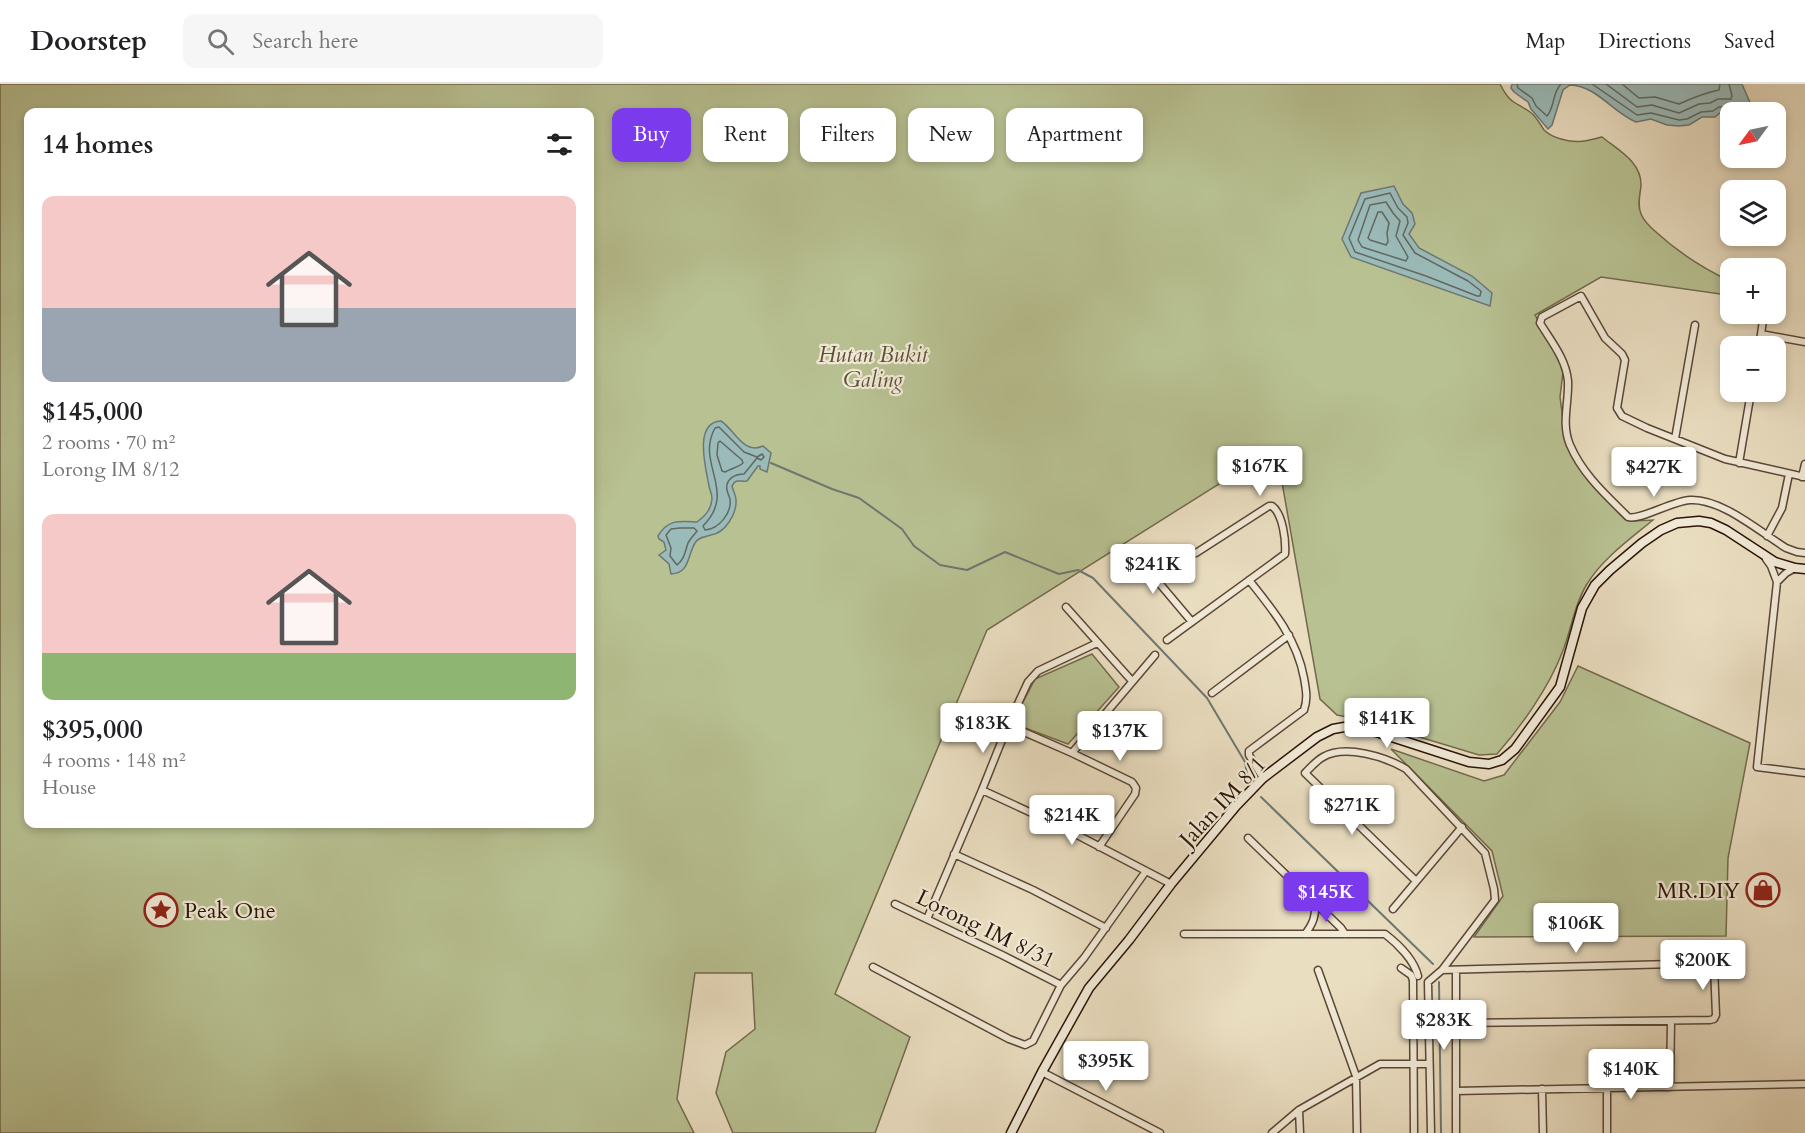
<!DOCTYPE html>
<meta charset="utf-8">
<style>
:root{--surface:#fff;--page:#f6f6f6;--text:#202124;--muted:#757577;--line:#e0e0e0;--accent:#7c3aed}
body{margin:0;font-family:Cardo,serif;background:var(--page);color:var(--text);height:100vh;display:flex;flex-direction:column;font-size:22px;white-space:nowrap}
*{box-sizing:border-box;margin:0}
p{font-size:20px;color:var(--muted)}
.icon{flex:none;width:33px;height:33px;fill:none;stroke:currentColor;stroke-width:2;stroke-linecap:round;stroke-linejoin:round}
.map{position:relative;flex:1;overflow:hidden}
.side{position:absolute;left:24px;top:24px;width:570px;height:720px;display:flex;flex-direction:column;background:var(--surface);border-radius:12px;box-shadow:0 3px 9px #0003}
.side>*{flex:none}
.guide{position:absolute;left:612px;top:24px;width:570px;height:54px;display:flex;gap:12px}
.needle{width:39px;rotate:237deg}
.buttons{position:absolute;left:1720px;top:18px;display:grid;gap:12px}
.buttons a{display:grid;place-items:center;width:66px;height:66px;border-radius:12px;background:var(--surface);box-shadow:0 3px 9px #0003;font-size:30px}
.price{position:absolute;translate:-50% -51px;padding:0 14px;border-radius:6px;background:#fff;color:#222;font-size:20px;line-height:39px;filter:drop-shadow(0 2px 3px #0008)}
.price::after{content:'';position:absolute;left:50%;top:36px;width:18px;height:14px;margin-left:-9px;background:inherit;clip-path:polygon(0 0,100% 0,50% 100%)}
.price.on{background:var(--accent);color:#fff}
ul{padding:0;list-style:none}
li{display:grid;align-content:center;gap:12px;height:318px;padding:0 18px}
li span{display:grid;place-items:center;height:186px;border-radius:12px;color:#555}
li>.icon{margin-inline-start:auto}
span .icon{width:108px;height:108px;fill:#fffc;stroke-width:1}
li b{font-size:26px}
h2{display:flex;justify-content:space-between;align-items:center;height:72px;padding:0 18px;font-size:26px}
.tag{padding:0 21px;border-radius:12px;background:var(--surface);box-shadow:0 3px 9px #0003;font-size:21px;line-height:54px}
.tag.on{background:var(--accent);color:#fff}
header{display:flex;align-items:center;gap:36px;box-sizing:border-box;height:84px;padding:0 30px;background:var(--surface);border-bottom:2px solid var(--line)}
header strong{font-size:28px}
nav{display:flex;gap:33px;margin-inline-start:auto;font-size:21px}
.search{width:420px;height:54px;background:var(--page);display:flex;align-items:center;gap:15px;box-sizing:border-box;padding:0 21px;border-radius:12px;color:var(--muted);font-size:22px}
.map>svg:first-child{display:block}
.green{fill:#b8c192;stroke:#726a4c;stroke-width:1.5;fill-rule:evenodd}
.water{fill:#9abbba;stroke:#6e7872;stroke-width:1.5}
.lines{fill:none;stroke-linecap:round;stroke-linejoin:round}
.shore{stroke:#626860;stroke-width:1.5}
.stream{stroke:#6e7872;stroke-width:2}
.street-casing{stroke:#5b4636;stroke-width:9}
.secondary-casing{stroke:#2b1407;stroke-width:11}
.street{stroke:#f1ead7;stroke-width:6}
.secondary{stroke:#f1ead7;stroke-width:8}
.labels{text-anchor:middle;stroke-width:4.5;stroke-linejoin:round;paint-order:stroke}
.park-label{font-size:22px;font-style:italic;fill:#5c5138;stroke:#f1ead7}
.street-label{font-size:22px;fill:#2b1407;stroke:#f1ead7}
.poi-label{font-size:22px;fill:#2b1407;stroke:#f1ead7;text-anchor:end}
</style>
<header>
<strong>Doorstep</strong>
<div class="search"><svg class="icon" aria-label="search" viewBox="0 0 24 24"><circle cx="10" cy="10" r="6"/><path d="M15 15l6 6"/></svg>Search here</div>
<nav><a>Map</a><a>Directions</a><a>Saved</a></nav>
</header>
<div class="map">
<svg width="1805" height="1049" viewBox="0 0 1805 1049">
<rect width="100%" height="100%" fill="#eadec1"/>
<filter id="stains"><feTurbulence type="fractalNoise" baseFrequency=".00333" numOctaves="4"/><feColorMatrix values="0 0 0 0 .2 0 0 0 0 .09 0 0 0 0 .02 0 0 0 .5 -.17"/></filter>
<radialGradient id="worn" r=".72"><stop offset=".6" stop-color="#630" stop-opacity="0"/><stop offset="1" stop-color="#630" stop-opacity=".3"/></radialGradient>
<path class="green" d="M0,0H1500C1510,20 1514,17 1530,28C1536,32 1540,40 1544,46C1549,51 1554,53 1561,55C1578,60 1585,57 1602,53C1618,66 1642,78 1641,102C1640,111 1637,121 1641,130C1644,137 1650,143 1656,148C1679,169 1702,184 1730,197L1727,211L1601,193L1535,231L1564,280L1560,313L1565,351L1586,392L1632,437L1653,436C1630,455 1603,474 1587,500C1574,521 1571,547 1562,569C1549,603 1521,643 1497,670L1479,671L1363,636L1337,631L1320,615L1276,364L987,546L835,910L910,953L875,1049H733L716,1009L726,968L755,945L752,889H695L677,1015L694,1049H0ZM28,28H590V740H28Z
M1092,570L1119,603L1068,660L1012,639L1035,595Z
M1578,582L1750,659L1728,774L1726,852L1474,853L1503,812L1492,767L1391,665L1484,697L1504,691L1560,618Z"/>
<path class="water" d="M1512,0H1742L1754,28L1720,29L1715,33H1702L1689,41L1679,42L1667,41L1651,35L1636,38C1612,28 1597,2 1570,1L1563,6L1552,41L1548,45L1531,25L1528,18L1514,8L1511,4Z
M1394,102L1403,120L1412,129L1415,140L1409,150L1419,164L1472,192L1492,209L1490,222L1351,173L1342,155L1361,109Z
M721,337C735,346 743,371 763,362L771,369L767,388L760,385V382H758L747,397C740,398 736,394 732,402C733,407 736,411 736,416C737,430 725,449 711,451C705,453 698,453 695,459C687,472 690,489 671,490L669,480L659,471L666,466L664,458L659,455L658,452C668,435 679,437 697,438C705,432 711,426 712,415C712,410 710,407 709,402C706,385 693,338 721,337Z"/>
<g class="lines">
<path class="shore" d="M1517,0L1518,4L1532,14L1536,22L1547,32C1555,23 1552,9 1561,0
M1592,0L1637,31L1651,29L1679,36L1687,35L1701,28L1713,27L1719,23H1732L1737,28
M1606,0L1637,23L1652,21L1679,29L1699,20L1710,19L1718,15H1731L1732,12L1729,0
M1622,0L1639,14L1655,13L1679,20C1692,14 1705,9 1719,6L1720,0
M1390,109L1398,124L1407,133L1408,139L1403,151L1415,169L1468,197L1481,207L1480,212H1477L1426,192L1355,168L1349,154L1365,115Z
M1386,118L1393,129L1400,137L1396,152L1408,173L1406,177L1362,163L1358,156L1370,121Z
M1378,128H1382L1389,139L1387,149L1388,158L1386,161L1370,156L1368,154Z
M719,343L744,368L757,373L762,370L764,373L761,376L757,374L744,390C735,390 725,395 727,406C727,407 730,415 730,415C732,429 719,445 705,446L703,442C738,407 695,380 715,344Z
M720,357L742,376L743,379C739,383 730,385 725,388L722,387L717,371L718,359Z
M680,444H694L697,447C694,451 690,455 688,459C685,468 684,476 677,481L670,472L671,464L666,451L671,445Z"/>
<path class="stream" d="M771,379L832,405L859,414L902,445L914,462L940,481L967,486L1005,468L1059,490L1078,486L1093,494L1207,614L1245,678L1247,690
M1261,713L1433,880
M1439,898L1441,1049"/>
<defs>
<path id="street" d="M1764,230L1761,250L1805,258
M1759,262L1761,250
M1675,355L1695,241
M1739,379L1751,308
M1802,393L1805,380
M1805,393L1725,375L1647,344L1622,332L1617,324L1625,276L1622,270L1605,254L1581,212L1542,233L1540,239C1551,257 1566,275 1568,297C1569,319 1561,340 1570,361C1583,391 1606,411 1628,433C1639,437 1672,417 1690,416C1721,414 1760,448 1786,464L1797,468L1805,469
M1767,452L1782,424L1789,390
M1133,468L1192,538
M1766,475L1771,482L1777,498L1757,683L1805,689
M1249,496C1273,526 1297,555 1304,594C1306,606 1308,614 1304,626L1249,667V671L1263,694
M1777,498L1786,489L1795,484
M1066,523L1132,597
M1167,556L1285,470C1286,457 1283,430 1272,422H1269L1196,469
M1212,609L1289,551
M1008,641L1072,669L1132,698L1136,704L1135,710L1099,763
M1072,669L1155,571
M982,706L1062,743L1171,800
M1248,754L1341,844L1345,850
M954,770L1033,806L1106,844
M1416,797L1305,689C1311,683 1316,677 1323,673C1345,660 1386,673 1406,685L1485,769L1494,805L1495,816L1442,886L1428,898L1431,1049
M895,820L1002,871L1061,901
M1393,825L1462,743
M927,835L982,706L1008,641L1028,598L1038,587L1097,559
M1184,850H1385C1398,860 1414,876 1418,892
M1305,850C1313,840 1316,832 1315,819
M873,883L1009,955L1025,961L1033,957L1061,901L1084,874L1146,787
M1401,884L1411,891L1413,896L1414,1049
M1318,886L1356,992L1357,1049
M1442,886L1712,879L1714,883L1716,931L1714,935L1710,936L1456,939
M1042,988L1160,1049
M1670,1003L1671,937
M1607,1004V1049
M1542,1005L1543,1049
M1456,1007L1805,1000
M1299,1026L1300,1049
M1272,1049L1299,1026L1380,980H1429
M1456,1049V886"/>
<path id="secondary" d="M1011,1049L1042,988L1089,904L1129,856L1171,800L1236,722L1263,694L1317,653L1333,645L1350,642L1367,645L1469,678L1489,680L1502,676L1515,665L1560,603L1582,524L1595,501L1610,486L1642,459L1661,446L1677,439L1699,437L1711,439L1726,446L1775,478L1795,484L1805,485"/>
</defs>
<use href="#street" class="street-casing"/>
<use href="#secondary" class="secondary-casing"/>
<use href="#street" class="street"/>
<use href="#secondary" class="secondary"/>
</g>
<defs>
<symbol id="shop-ring" viewBox="-11 -11 22 22"><circle r="9.5" fill="#f1ead7" stroke="#8f2418" stroke-width="1.5"/><path d="M-5-2.5h2.3a2.7 3.5 0 0 1 5.4 0H5L5.5 6h-11ZM-1.5-2.5h3a1.5 2.3 0 0 0-3 0Z" fill="#8f2418"/></symbol>
<symbol id="sight-ring" viewBox="-11 -11 22 22"><circle r="9.5" fill="#f1ead7" stroke="#8f2418" stroke-width="1.5"/><path d="M0-6L1.8-2.2L6-1.7L2.9 1.2L3.7 5.4L0 3.3L-3.7 5.4L-2.9 1.2L-6-1.7L-1.8-2.2Z" fill="#8f2418"/></symbol>
</defs>
<g fill-rule="evenodd">
<use href="#shop-ring" x="1744" y="787" width="38" height="38"/>
<use href="#sight-ring" x="142" y="807" width="38" height="38"/>
</g>
<g class="labels">
<g class="park-label">
<text x="873" y="278">Hutan Bukit<tspan x="873" dy="25">Galing</tspan></text>
</g>
<g class="street-label">
<text transform="translate(1222 717) rotate(-47)" y="8">Jalan IM 8/1</text>
<text transform="translate(986 844) rotate(26)" y="8">Lorong IM 8/31</text>
</g>
<g class="poi-label">
<text x="1740" y="814">MR.DIY</text>
<text x="184" y="834" text-anchor="start">Peak One</text>
</g>
</g>
<rect width="100%" height="100%" filter="url(#stains)"/>
<rect width="100%" height="100%" fill="url(#worn)"/>
</svg>
<div class="buttons">
<a><svg class="needle" viewBox="-14 -14 28 28"><path d="M0-13l5 13h-10z" fill="#e53935"/><path d="M0 13l5-13h-10z" fill="#757577"/></svg></a>
<a><svg class="icon" aria-label="layers" viewBox="0 0 24 24"><path d="M12 4l9 5-9 5-9-5zM3 14l9 5 9-5"/></svg></a>
<a>+</a>
<a>−</a>
</div>
<b class="price" style="left:1260px;top:413px">$167K</b>
<b class="price" style="left:1654px;top:414px">$427K</b>
<b class="price" style="left:1153px;top:511px">$241K</b>
<b class="price" style="left:1387px;top:665px">$141K</b>
<b class="price" style="left:983px;top:670px">$183K</b>
<b class="price" style="left:1120px;top:678px">$137K</b>
<b class="price" style="left:1352px;top:752px">$271K</b>
<b class="price" style="left:1072px;top:762px">$214K</b>
<b class="price on" style="left:1326px;top:839px">$145K</b>
<b class="price" style="left:1576px;top:870px">$106K</b>
<b class="price" style="left:1703px;top:907px">$200K</b>
<b class="price" style="left:1444px;top:967px">$283K</b>
<b class="price" style="left:1106px;top:1008px">$395K</b>
<b class="price" style="left:1631px;top:1016px">$140K</b>
<div class="guide">
<a class="tag on">Buy</a>
<a class="tag">Rent</a>
<a class="tag">Filters</a>
<a class="tag">New</a>
<a class="tag">Apartment</a>
</div>
<section class="side">
<h2>14 homes<svg class="icon" aria-label="filters" viewBox="0 0 24 24"><path d="M4 7h16M4 17h16"/><circle cx="9" cy="7" r="2"/><circle cx="15" cy="17" r="2"/></svg></h2>
<ul>
<li><span style="background:linear-gradient(#f6c9c9 60%,#9aa5b1 0)"><svg class="icon" aria-label="home" viewBox="0 0 24 24"><path d="M3 11l9-7 9 7M6 9v11h12V9"/></svg></span><div><b>$145,000</b><p>2 rooms · 70 m²</p><p>Lorong IM 8/12</p></div></li>
<li><span style="background:linear-gradient(#f6c9c9 75%,#8fb573 0)"><svg class="icon" aria-label="home" viewBox="0 0 24 24"><path d="M3 11l9-7 9 7M6 9v11h12V9"/></svg></span><div><b>$395,000</b><p>4 rooms · 148 m²</p><p>House</p></div></li>
</ul>
</section>
</div>
